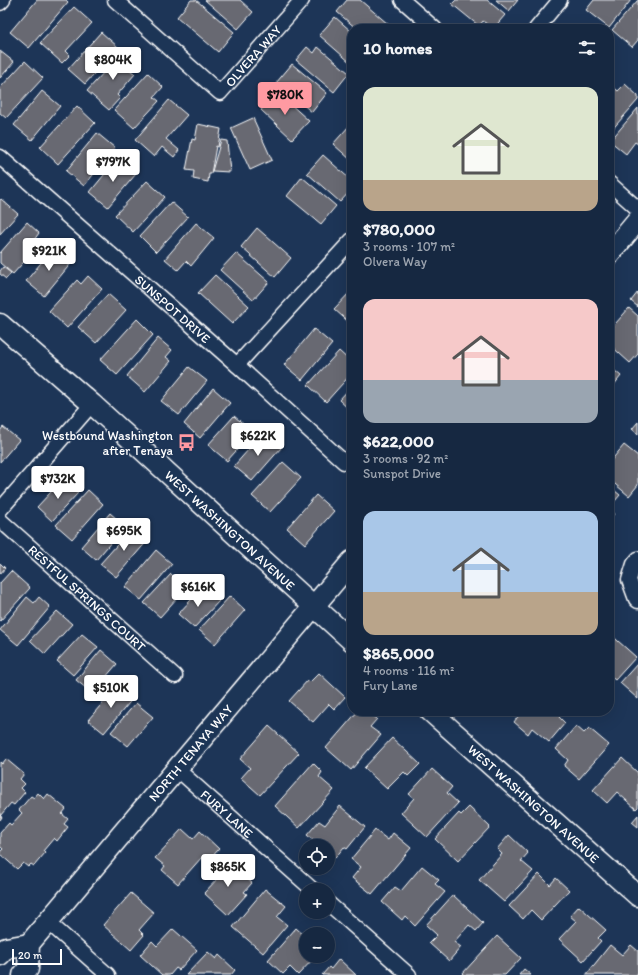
<!DOCTYPE html>
<meta charset="utf-8">
<style>
:root{--surface:#162841;--page:#23344c;--text:#f1f3f6;--muted:#9ea6b1;--line:#35445a;--accent:#ff9aa2}
body{margin:0;font-family:Itim,sans-serif;background:var(--page);color:var(--text);height:100vh;display:flex;flex-direction:column;font-size:15px;white-space:nowrap}
*{box-sizing:border-box;margin:0}
p{font-size:13px;color:var(--muted)}
.icon{flex:none;width:22px;height:22px;fill:none;stroke:currentColor;stroke-width:2;stroke-linecap:round;stroke-linejoin:round}
.map{position:relative;flex:1;overflow:hidden}
.panel{position:absolute;left:347px;top:24px;width:267px;height:692px;display:flex;flex-direction:column;background:var(--surface);border-radius:16px;box-shadow:0 4px 16px #0002,0 0 0 1px var(--line)}
.panel>*{flex:none}
.fabs{position:absolute;left:299px;top:839px;display:grid;gap:8px}
.fabs a{display:grid;place-items:center;width:36px;height:36px;border-radius:50%;background:var(--surface);box-shadow:0 4px 16px #0002,0 0 0 1px var(--line);font-size:20px}
.scale{position:absolute;left:12px;bottom:10px;width:50px;box-sizing:border-box;padding-left:4px;border:2px solid #fff;border-top:0;font-size:11px;line-height:14px;white-space:nowrap;color:#fff;-webkit-text-stroke:3px #1d3557;paint-order:stroke}
.price{position:absolute;translate:-50% -34px;padding:0 9px;border-radius:4px;background:#fff;color:#222;font-size:13px;line-height:26px;filter:drop-shadow(0 1px 2px #0008)}
.price::after{content:'';position:absolute;left:50%;top:24px;width:12px;height:9px;margin-left:-6px;background:inherit;clip-path:polygon(0 0,100% 0,50% 100%)}
.price.active{background:var(--accent);color:#111}
ul{padding:0;list-style:none}
li{display:grid;align-content:center;gap:8px;height:212px;padding:0 16px}
li span{display:grid;place-items:center;height:124px;border-radius:12px;color:#555}
li>.icon{margin-inline-start:auto}
span .icon{width:72px;height:72px;fill:#fffc;stroke-width:1}
li b{font-size:17px}
h2{display:flex;justify-content:space-between;align-items:center;height:48px;padding:0 16px;font-size:17px}
.map>svg:first-child{display:block}
.building{fill:#686972;stroke:#fff}
.lines{fill:none;stroke-linecap:round;stroke-linejoin:round}
.street-casing{stroke:#fff;stroke-width:17}
.secondary-casing{stroke:#fff;stroke-width:23}
.street{stroke:#1d3557;stroke-width:14}
.secondary{stroke:#1d3557;stroke-width:20}
.labels{text-anchor:middle;stroke-width:3;stroke-linejoin:round;paint-order:stroke}
.street-label{font-size:13px;fill:#fff;stroke:#1d3557}
.poi-label{font-size:13px;fill:#fff;stroke:#1d3557;text-anchor:end}
</style>
<div class="map">
<svg width="638" height="975" viewBox="0 0 638 975">
<rect width="100%" height="100%" fill="#1d3557"/>
<filter id="ink" filterUnits="userSpaceOnUse"><feTurbulence type="fractalNoise" baseFrequency=".025" numOctaves="2"/><feDisplacementMap in="SourceGraphic" scale="8" xChannelSelector="R" yChannelSelector="G"/><feConvolveMatrix kernelMatrix="1 2 1 2 8 2 1 2 1" color-interpolation-filters="sRGB"/></filter>
<g filter="url(#ink)">
<path class="building" d="M37,0H66L68,2L29,48L10,32Z
M191,0H196L234,32L218,52L177,17Z
M205,0H240L253,12L238,29Z
M347,0H360L388,24L384,29H357L337,12Z
M456,0H487L505,15L493,29L483,21L479,26L452,4Z
M496,0H518L509,11Z
M594,0H631L609,28L586,10Z
M638,0V40L632,47L612,30Z
M74,7L92,23L66,51L70,55L62,63L40,43Z
M335,17L352,32V64L319,35Z
M101,32L118,47L85,84L68,69Z
M307,47L314,53L318,47L349,73L334,92L296,60Z
M0,51L14,62L0,78Z
M123,51L137,63L130,70L135,74L117,95L120,98L109,110L87,91Z
M25,61L43,78L6,118L0,113V88Z
M292,64L327,93L312,112L276,83Z
M148,73L163,87L154,97L159,101L134,128L114,110Z
M625,84L638,96V100L609,133V89L612,86L618,91Z
M42,91L60,106L32,140L14,125Z
M277,92L309,121L292,139L261,110Z
M169,100L187,115L166,139L179,150L174,157L162,147L154,157L135,140Z
M77,106L95,123L58,164L40,147Z
M638,108V144L635,142L626,154L610,141Z
M253,118L272,160L250,170L231,128Z
M198,124L221,129L218,147L216,146L211,174H209L208,182L193,179L194,171L186,170L192,139L195,140Z
M350,125L352,127V161L333,144Z
M97,133L115,148L84,186L66,171Z
M221,140L227,141L230,172L212,171Z
M323,155L352,181V189L340,202L307,173Z
M118,158L136,174L108,207L90,192Z
M302,177L336,206L321,224L287,196Z
M147,181L165,197L133,232L115,215Z
M1,199L18,214L0,234V200Z
M171,202L188,217L156,252L140,236Z
M27,222L39,233L34,240L39,245L13,274L0,263V253Z
M196,223L214,238L191,266L186,261L178,270L165,259Z
M257,228L291,258L275,277L241,247Z
M54,247L72,262L44,296L26,281Z
M236,253L269,282L253,300L220,270Z
M3,267L11,273L6,279L0,274V271Z
M215,275L249,306L232,324L198,293Z
M88,276L102,289L67,328L49,311L77,280L81,284Z
M352,290V325L334,309Z
M638,292V307L631,301Z
M108,294L126,310L96,343L78,327Z
M629,308L638,316V354L630,363L609,344V331Z
M137,319L153,335L117,375L100,360Z
M314,329L332,344L302,380L284,365Z
M158,338L172,350L166,357L171,361L145,392L127,376Z
M339,351L352,363V373L326,402L308,385Z
M609,366L621,376L609,391Z
M189,367L207,381L179,415L161,401Z
M352,386V412L339,400Z
M213,388L230,403L200,438L184,424Z
M234,416L253,432L227,461L208,445Z
M638,422V434L632,429Z
M3,427L19,440L0,462V431Z
M264,432L281,448L252,481L234,466Z
M624,445L638,456V485L629,496L609,479V463Z
M283,462L301,478L270,512L252,496Z
M63,479L78,493L52,521L37,507Z
M609,486L620,495L609,508Z
M88,490L103,504L72,539L56,525Z
M316,495L334,511L305,544L287,528Z
M609,510L614,514L609,520Z
M110,513L125,526L96,560L81,547Z
M133,527L148,540L116,577L100,564Z
M156,550L172,564L141,600L125,587Z
M0,563L5,568L0,574Z
M11,571L30,588L0,621V583Z
M171,574L186,588L160,617L144,603Z
M203,587L219,601L194,628L178,614Z
M230,596L245,610L215,644L199,630Z
M27,597L34,603L39,597L50,607L18,645L0,630Z
M57,611L72,624L45,654L30,640Z
M609,633L636,657L615,680L609,675Z
M82,634L98,647L73,675L57,661Z
M101,650L117,664L92,693L76,680Z
M638,663V699L620,683Z
M319,673L345,697L334,709L329,704L313,722L289,701L308,680L310,682Z
M119,684L134,697L104,733L88,720Z
M136,703L153,717L128,746L111,732Z
M358,711H367L377,719L370,727L381,735L351,770L326,748Z
M522,711H564L559,717L565,723L549,742L532,728L528,734L514,722Z
M269,726L299,753L260,795L241,778L250,768L240,759Z
M576,726L584,733L589,728L609,745L579,779L564,766L568,760L556,749Z
M392,738L420,764L408,776L404,772L387,789L364,768Z
M622,758L638,773V807L636,809L617,792L607,803L593,790Z
M6,759L24,774L20,779L25,784L21,788L25,792L14,805L11,803L0,816L2,817L0,820V762L2,764Z
M313,763L322,772L319,777L334,790L299,828L275,806Z
M432,769L452,787L447,793L458,803L427,837L401,813L414,798L409,794Z
M38,793L44,799L48,794L66,809L62,814L68,819L64,824L68,827L57,841L54,838L43,851L45,853L34,866L31,864L28,867L23,863L17,869L0,854V852L3,849L0,846V833L9,823L11,825L22,813L19,810L31,796L34,798Z
M340,806L365,827L347,849L344,847L335,858L328,853V846H320L307,835L319,821L325,825Z
M469,807L490,827L458,861L435,839L459,813L461,815Z
M638,815V827L632,822Z
M182,829L193,839L200,831L219,849L208,861L202,857L178,884L162,870L165,866L155,858Z
M375,830L388,840L393,833L411,848L372,894L352,878L361,867L351,859Z
M509,835L528,853L521,861L533,871L504,902L479,880L502,854L497,849Z
M225,859L252,883L244,892L247,894L228,915L204,893L221,875L216,870Z
M422,866L439,880L435,884L445,892L415,926L405,916L402,920L382,902L395,887L401,891Z
M539,874L550,885L556,878L569,890L541,920L531,910L523,919L509,906Z
M265,889L286,906L277,917L287,925L263,953L233,927Z
M131,893L154,913L139,930L144,935L131,950L103,925Z
M453,895L483,923L476,931L469,925L454,942L461,947L449,961L429,943L437,935L426,925Z
M579,906L606,930L598,938L601,941L583,961L559,939L576,921L570,916Z
M296,928L306,937V956H326L321,962L315,957L298,975L290,967L283,974L268,960Z
M173,929L197,950L179,970L176,968L170,975H162L140,955L152,941L157,946Z
M497,936L521,958L505,975H463L462,974Z
M610,945L622,955L631,945L638,951V975H586Z
M208,952L216,959L219,955L235,970L231,975H186Z
M339,959L356,975H322L329,967L331,969Z
M524,969L531,975H519Z"/>
<g class="lines">
<defs>
<g id="street">
<path id="s1" d="M115,0L220,93L302,0"/>
<path d="M402,0L435,29"/>
<path d="M0,3L3,0"/>
<path d="M536,29L560,0"/>
<path id="s2" d="M0,157L237,365L344,462"/>
<path d="M609,183L638,209"/>
<path d="M237,365L352,240"/>
<path d="M0,510L92,404"/>
<path id="s3" d="M0,520L175,676"/>
<path d="M638,559L634,564L629,580L636,599L638,601"/>
<path id="s4" d="M177,769L313,890"/>
<path d="M328,903L409,975"/>
<path d="M48,922L108,975"/>
</g>
<g id="secondary">
<path d="M609,255L638,220"/>
<path id="s5" d="M0,324L92,404L352,641"/>
<path id="s6" d="M430,711L638,896"/>
<path d="M0,955L6,948L29,944"/>
<path id="s7" d="M23,975L28,969L29,944L352,561"/>
</g>
</defs>
<use href="#street" class="street-casing"/>
<use href="#secondary" class="secondary-casing"/>
<use href="#street" class="street"/>
<use href="#secondary" class="secondary"/>
</g>
</g>
<defs>
<symbol id="bus-bare" viewBox="-9 -9 18 18"><path d="M-5-6H5V4H4V6H2V4H-2V6H-4V4H-5ZM-3.5-4V0h7V-4ZM-3.5 1.2v1.5H-2V1.2ZM2 1.2v1.5H3.5V1.2Z" fill="#ff9aa2" stroke="#1d3557" stroke-width="2.5" paint-order="stroke"/></symbol>
</defs>
<g fill-rule="evenodd">
<use href="#bus-bare" x="174" y="430" width="25" height="25"/>
</g>
<g class="labels">
<g class="street-label">
<text dy="5" stroke="none"><textPath href="#s1" startOffset="190">OLVERA WAY</textPath></text>
<text dy="5" stroke="none"><textPath href="#s2" startOffset="230">SUNSPOT DRIVE</textPath></text>
<text dy="5" stroke="none"><textPath href="#s5" startOffset="309">WEST WASHINGTON AVENUE</textPath></text>
<text dy="5" stroke="none"><textPath href="#s3" startOffset="117">RESTFUL SPRINGS COURT</textPath></text>
<text dy="5" stroke="none"><textPath href="#s7" startOffset="283">NORTH TENAYA WAY</textPath></text>
<text dy="5" stroke="none"><textPath href="#s6" startOffset="139">WEST WASHINGTON AVENUE</textPath></text>
<text dy="5" stroke="none"><textPath href="#s4" startOffset="67">FURY LANE</textPath></text>
</g>
<g class="poi-label">
<text x="173" y="440">Westbound Washington<tspan x="173" dy="15">after Tenaya</tspan></text>
</g>
</g>
</svg>
<div class="fabs">
<a><svg class="icon" aria-label="locate" viewBox="0 0 24 24"><circle cx="12" cy="12" r="6"/><path d="M12 2v4M12 18v4M2 12h4M18 12h4"/></svg></a>
<a>+</a>
<a>−</a>
</div>
<div class="scale">20 m</div>
<b class="price" style="left:113px;top:81px">$804K</b>
<b class="price active" style="left:285px;top:116px">$780K</b>
<b class="price" style="left:113px;top:183px">$797K</b>
<b class="price" style="left:49px;top:272px">$921K</b>
<b class="price" style="left:258px;top:457px">$622K</b>
<b class="price" style="left:58px;top:500px">$732K</b>
<b class="price" style="left:124px;top:552px">$695K</b>
<b class="price" style="left:198px;top:608px">$616K</b>
<b class="price" style="left:111px;top:709px">$510K</b>
<b class="price" style="left:228px;top:888px">$865K</b>
<section class="panel">
<h2>10 homes<svg class="icon" aria-label="filters" viewBox="0 0 24 24"><path d="M4 7h16M4 17h16"/><circle cx="9" cy="7" r="2"/><circle cx="15" cy="17" r="2"/></svg></h2>
<ul>
<li><span style="background:linear-gradient(#dfe7d0 75%,#b9a48a 0)"><svg class="icon" aria-label="home" viewBox="0 0 24 24"><path d="M3 11l9-7 9 7M6 9v11h12V9"/></svg></span><div><b>$780,000</b><p>3 rooms · 107 m²</p><p>Olvera Way</p></div></li>
<li><span style="background:linear-gradient(#f6c9c9 65%,#9aa5b1 0)"><svg class="icon" aria-label="home" viewBox="0 0 24 24"><path d="M3 11l9-7 9 7M6 9v11h12V9"/></svg></span><div><b>$622,000</b><p>3 rooms · 92 m²</p><p>Sunspot Drive</p></div></li>
<li><span style="background:linear-gradient(#a9c7e8 65%,#b9a48a 0)"><svg class="icon" aria-label="home" viewBox="0 0 24 24"><path d="M3 11l9-7 9 7M6 9v11h12V9"/></svg></span><div><b>$865,000</b><p>4 rooms · 116 m²</p><p>Fury Lane</p></div></li>
</ul>
</section>
</div>
